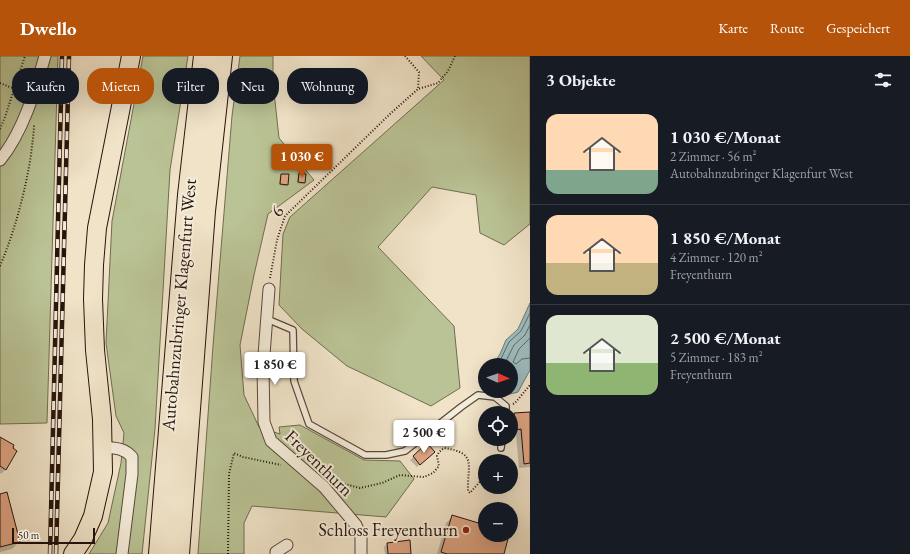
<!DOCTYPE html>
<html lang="de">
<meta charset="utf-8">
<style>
:root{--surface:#171b24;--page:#20242c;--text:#f1f3f6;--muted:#9ea1a6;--line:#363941;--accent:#b45309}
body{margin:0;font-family:"EB Garamond",serif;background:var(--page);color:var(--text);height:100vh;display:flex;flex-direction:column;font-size:15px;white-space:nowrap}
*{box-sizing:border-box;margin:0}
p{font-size:13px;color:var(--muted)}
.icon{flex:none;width:22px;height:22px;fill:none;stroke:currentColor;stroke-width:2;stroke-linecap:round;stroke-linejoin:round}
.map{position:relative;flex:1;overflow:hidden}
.panel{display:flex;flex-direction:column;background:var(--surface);width:380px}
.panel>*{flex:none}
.hud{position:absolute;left:12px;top:12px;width:380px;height:36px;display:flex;gap:8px}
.needle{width:26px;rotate:92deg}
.controls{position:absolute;left:478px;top:302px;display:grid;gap:8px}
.controls a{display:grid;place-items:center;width:40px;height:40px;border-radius:50%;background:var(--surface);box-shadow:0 4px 16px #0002;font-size:20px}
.scale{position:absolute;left:12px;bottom:10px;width:83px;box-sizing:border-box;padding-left:4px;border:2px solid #27140d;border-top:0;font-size:11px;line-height:14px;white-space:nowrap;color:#27140d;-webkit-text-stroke:3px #f5eddb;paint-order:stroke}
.price{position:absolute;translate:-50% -34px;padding:0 9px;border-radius:4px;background:#fff;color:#222;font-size:13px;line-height:26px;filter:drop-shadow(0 1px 2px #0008)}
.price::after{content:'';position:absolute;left:50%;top:24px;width:12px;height:9px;margin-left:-6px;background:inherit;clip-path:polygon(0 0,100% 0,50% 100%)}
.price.on{background:var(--accent);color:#fff}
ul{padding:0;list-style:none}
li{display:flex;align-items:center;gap:12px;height:100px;padding:0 16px}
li+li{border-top:1px solid var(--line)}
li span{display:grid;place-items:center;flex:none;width:112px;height:80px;border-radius:12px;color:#555}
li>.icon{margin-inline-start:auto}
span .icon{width:48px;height:48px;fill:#fffc;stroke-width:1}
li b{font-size:17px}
h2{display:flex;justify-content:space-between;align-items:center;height:48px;padding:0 16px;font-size:17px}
.chip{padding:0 14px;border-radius:16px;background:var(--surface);box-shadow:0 4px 16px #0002;font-size:14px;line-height:36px}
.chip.on{background:var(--accent);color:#fff}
header{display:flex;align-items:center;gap:24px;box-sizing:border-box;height:56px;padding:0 20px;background:var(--accent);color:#fff}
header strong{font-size:19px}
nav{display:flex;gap:22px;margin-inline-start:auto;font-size:14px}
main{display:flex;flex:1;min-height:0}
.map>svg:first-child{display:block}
.green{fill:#bac395;stroke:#706c51}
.water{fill:#9dbcbe;stroke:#6e7977}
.shadow{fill:#0003}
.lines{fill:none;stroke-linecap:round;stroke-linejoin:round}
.shore{stroke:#626866;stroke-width:1}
.building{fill:#dfa684;stroke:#27140d}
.service-casing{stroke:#59483c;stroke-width:8}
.minor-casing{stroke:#59483c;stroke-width:13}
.primary-casing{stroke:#27140d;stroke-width:20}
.motorway-casing{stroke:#27140d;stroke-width:22}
.path{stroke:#27140d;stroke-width:2;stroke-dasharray:1 2;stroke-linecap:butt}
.service{stroke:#f5eddb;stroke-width:5.5}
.minor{stroke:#f5eddb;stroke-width:11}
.primary{stroke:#f0e3c8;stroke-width:18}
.motorway{stroke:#f0e3c8;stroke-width:20}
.rail-casing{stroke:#27140d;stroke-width:4.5}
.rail{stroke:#f5eddb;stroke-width:3;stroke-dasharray:9;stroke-linecap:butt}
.poi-dot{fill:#8f2418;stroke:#f5eddb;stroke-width:1.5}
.labels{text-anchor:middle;stroke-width:4;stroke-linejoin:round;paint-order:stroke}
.street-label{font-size:18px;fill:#27140d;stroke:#f5eddb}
.poi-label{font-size:18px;fill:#27140d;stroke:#f5eddb;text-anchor:end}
</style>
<header>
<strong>Dwello</strong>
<nav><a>Karte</a><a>Route</a><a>Gespeichert</a></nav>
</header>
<main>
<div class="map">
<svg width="530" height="498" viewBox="0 0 530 498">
<rect width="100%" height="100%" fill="#f0e3c8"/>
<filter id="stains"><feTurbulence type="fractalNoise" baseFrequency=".005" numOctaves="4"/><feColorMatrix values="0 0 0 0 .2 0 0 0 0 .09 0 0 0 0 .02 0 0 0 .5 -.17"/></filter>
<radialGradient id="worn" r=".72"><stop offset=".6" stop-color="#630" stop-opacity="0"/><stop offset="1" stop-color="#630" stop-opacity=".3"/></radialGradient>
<path class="green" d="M0,0H58L47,367L0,368Z
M143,0H188L170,114L155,373L142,498H89L108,467L121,407L124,377L116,360L106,287L112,165Z
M240,0H273V27L279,82L314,124L268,158L254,219L240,289L244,339L259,371L280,378L279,371L300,369L364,404L400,405L414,423L386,461L252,450L244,467V498H198L213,290L232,60Z
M421,0H530V168L504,189L480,177L476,139L432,131L378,191L454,270L460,332L431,350L347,310L302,273L279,249L283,178L290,161L444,24Z"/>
<path class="water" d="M530,247V314L518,336L506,339L501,335H511V309H493L500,298L506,284L518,273Z"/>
<path class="shadow" d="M300,118L304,127L303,128L297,127L298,119Z
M282,119L287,129L286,130L279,129L280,120Z
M530,357V411L519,412L516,378H511V362L515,358Z
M0,382L6,413L1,418L0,417Z
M427,389L433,396L417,411L410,404Z
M0,439L19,486L12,493L0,496Z
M453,460L485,470V479H508L502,498H437L446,467Z
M387,488L410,498H385L384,491Z"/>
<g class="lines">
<path class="shore" d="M530,282L519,293L513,306L516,308L522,303L530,302
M498,309L509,286L521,275L530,257
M504,309L514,289L525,279L530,269"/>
</g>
<path class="building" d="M299,117L306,118L305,127L298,126Z
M281,118H289L288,129L280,128Z
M530,356V407L524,408L521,373L515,374L514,357Z
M0,381L14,389L13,392L17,395L6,414L0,410Z
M427,387L435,396L420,409L413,400Z
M7,436L20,486L0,491V438Z
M452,459L485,469V479H509L504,498H447L441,496Z
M410,484L411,498H388L387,487Z"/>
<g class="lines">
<defs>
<path id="service" d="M267,263L293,274L294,325L309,368L365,399H386L405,395L461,351L478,339L495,341L506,350V357
M501,392L502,383"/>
<path id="minor" d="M0,104C23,76 35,35 45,0
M269,233L263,312L264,366L271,385L324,431L356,469L361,481V498
M103,391C115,392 124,392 132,401V418L122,498
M276,498V496L287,489"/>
<path id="primary" d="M73,498L83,483L93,460L103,416L102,363L95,294L93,243L94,209L97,172L131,0"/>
<path id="motorway" d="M159,498L188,139L204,0
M179,498L205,155L222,0"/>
</defs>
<use href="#service" class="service-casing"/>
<use href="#minor" class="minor-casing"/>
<use href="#primary" class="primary-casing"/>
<use href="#motorway" class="motorway-casing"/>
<path class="path" d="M405,0L419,16L418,33
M0,27L22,36
M0,73L5,61L25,0
M0,210C15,174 25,137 31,99C32,88 34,78 34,68
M270,222L277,184L285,160L391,57L418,33L438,27L448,15L455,0
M513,348L515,347L530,329
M333,425L360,432L382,427L400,419L424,421L433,417L439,410L437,400L439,396L444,392C478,397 467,409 468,435L470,437L485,420
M228,498L229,418L234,397L243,401L281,409"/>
<use href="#service" class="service"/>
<use href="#minor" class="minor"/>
<use href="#primary" class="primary"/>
<use href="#motorway" class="motorway"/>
<defs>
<path id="rail" d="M50,498L62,0
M56,498L69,0"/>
</defs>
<use href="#rail" class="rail-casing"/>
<use href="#rail" class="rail"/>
</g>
<circle class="poi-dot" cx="466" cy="474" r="4"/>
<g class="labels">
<g class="street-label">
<text transform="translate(277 155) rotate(-57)" y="6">6</text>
<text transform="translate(179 249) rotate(-85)" y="6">Autobahnzubringer Klagenfurt West</text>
<text transform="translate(319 407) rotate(44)" y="6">Freyenthurn</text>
</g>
<g class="poi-label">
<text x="458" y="480">Schloss Freyenthurn</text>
</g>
</g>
<rect width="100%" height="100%" filter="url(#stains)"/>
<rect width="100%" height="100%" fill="url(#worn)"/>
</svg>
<div class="controls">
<a><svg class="needle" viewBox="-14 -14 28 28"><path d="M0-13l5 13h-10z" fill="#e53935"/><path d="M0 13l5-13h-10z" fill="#9ea1a6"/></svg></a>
<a><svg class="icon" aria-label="locate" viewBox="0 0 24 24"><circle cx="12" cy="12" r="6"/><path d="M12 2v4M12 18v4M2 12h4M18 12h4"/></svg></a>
<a>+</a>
<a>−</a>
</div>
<div class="scale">50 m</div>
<b class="price on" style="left:302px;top:122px">1 030 €</b>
<b class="price" style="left:275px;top:330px">1 850 €</b>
<b class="price" style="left:424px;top:398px">2 500 €</b>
<div class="hud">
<a class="chip">Kaufen</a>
<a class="chip on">Mieten</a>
<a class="chip">Filter</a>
<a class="chip">Neu</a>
<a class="chip">Wohnung</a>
</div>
</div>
<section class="panel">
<h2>3 Objekte<svg class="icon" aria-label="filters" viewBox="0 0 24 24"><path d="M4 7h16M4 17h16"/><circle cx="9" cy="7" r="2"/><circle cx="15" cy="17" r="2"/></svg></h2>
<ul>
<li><span style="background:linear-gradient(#ffd9b3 70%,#7fa58c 0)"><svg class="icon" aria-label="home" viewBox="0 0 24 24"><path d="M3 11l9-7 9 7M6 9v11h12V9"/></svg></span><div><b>1 030 €/Monat</b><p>2 Zimmer · 56 m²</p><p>Autobahnzubringer Klagenfurt West</p></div></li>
<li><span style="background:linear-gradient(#ffd9b3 60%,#c2b280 0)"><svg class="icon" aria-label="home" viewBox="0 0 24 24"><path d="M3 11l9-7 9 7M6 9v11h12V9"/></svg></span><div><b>1 850 €/Monat</b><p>4 Zimmer · 120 m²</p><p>Freyenthurn</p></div></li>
<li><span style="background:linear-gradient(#dfe7d0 60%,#8fb573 0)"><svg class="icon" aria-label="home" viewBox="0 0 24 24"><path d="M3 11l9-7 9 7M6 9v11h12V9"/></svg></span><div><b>2 500 €/Monat</b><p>5 Zimmer · 183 m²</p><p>Freyenthurn</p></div></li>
</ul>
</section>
</main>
